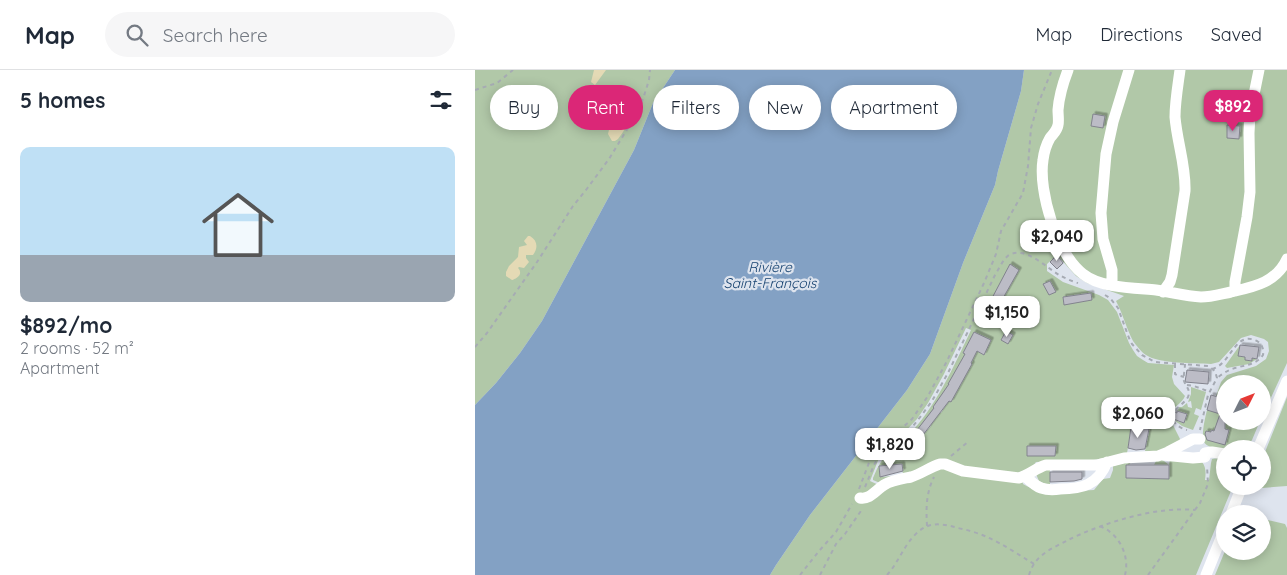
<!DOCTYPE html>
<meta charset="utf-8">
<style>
:root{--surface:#fff;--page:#f6f6f7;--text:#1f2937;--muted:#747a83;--line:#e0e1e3;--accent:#db2777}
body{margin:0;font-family:Quicksand,sans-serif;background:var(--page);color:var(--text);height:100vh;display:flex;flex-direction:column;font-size:19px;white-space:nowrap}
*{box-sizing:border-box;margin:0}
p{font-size:16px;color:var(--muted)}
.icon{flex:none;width:28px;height:28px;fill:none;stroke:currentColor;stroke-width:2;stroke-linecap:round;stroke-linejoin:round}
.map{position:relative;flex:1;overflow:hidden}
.details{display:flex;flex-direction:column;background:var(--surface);width:475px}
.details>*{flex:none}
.hud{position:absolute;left:15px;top:15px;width:475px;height:45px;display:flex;gap:10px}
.needle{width:32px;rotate:48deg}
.fabs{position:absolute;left:741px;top:305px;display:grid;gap:10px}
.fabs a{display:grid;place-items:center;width:55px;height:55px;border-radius:50%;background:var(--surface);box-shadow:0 2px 12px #0003;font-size:25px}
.price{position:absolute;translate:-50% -42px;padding:0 11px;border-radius:10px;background:#fff;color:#222;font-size:16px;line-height:32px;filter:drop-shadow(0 1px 2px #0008)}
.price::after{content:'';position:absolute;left:50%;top:30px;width:15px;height:11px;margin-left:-8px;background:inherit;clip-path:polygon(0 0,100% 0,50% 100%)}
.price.active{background:var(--accent);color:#fff}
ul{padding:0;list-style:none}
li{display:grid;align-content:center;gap:10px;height:265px;padding:0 20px}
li+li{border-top:1px solid var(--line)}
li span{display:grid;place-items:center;height:155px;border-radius:10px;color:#555}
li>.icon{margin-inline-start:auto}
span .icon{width:90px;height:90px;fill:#fffc;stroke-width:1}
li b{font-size:21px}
h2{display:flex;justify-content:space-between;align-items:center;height:60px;padding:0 20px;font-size:21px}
.chip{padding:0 18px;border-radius:22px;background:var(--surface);box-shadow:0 2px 12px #0003;font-size:18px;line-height:45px}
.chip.active{background:var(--accent);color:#fff}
header{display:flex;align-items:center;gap:30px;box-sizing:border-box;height:70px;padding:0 25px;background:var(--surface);border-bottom:1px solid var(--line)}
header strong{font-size:24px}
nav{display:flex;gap:28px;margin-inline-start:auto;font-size:18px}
.search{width:350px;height:45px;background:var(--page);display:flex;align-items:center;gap:12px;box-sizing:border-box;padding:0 18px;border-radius:28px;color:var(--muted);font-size:19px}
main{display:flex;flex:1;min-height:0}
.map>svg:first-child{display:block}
.green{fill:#b1c8a8;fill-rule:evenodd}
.sand{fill:#e4dab5}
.water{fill:#83a1c4}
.building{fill:#bcbcc6;stroke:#82838d;filter:url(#shadow)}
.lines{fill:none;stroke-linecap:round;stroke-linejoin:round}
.path{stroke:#a6abb3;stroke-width:2;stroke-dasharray:4 4;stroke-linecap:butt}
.minor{stroke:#fff;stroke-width:11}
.labels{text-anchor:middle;stroke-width:4.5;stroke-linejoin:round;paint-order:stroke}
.water-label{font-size:14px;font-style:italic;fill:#164270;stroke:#dee4ee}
</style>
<header>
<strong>Map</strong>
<div class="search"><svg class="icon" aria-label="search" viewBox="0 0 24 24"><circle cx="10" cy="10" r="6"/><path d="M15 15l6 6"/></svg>Search here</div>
<nav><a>Map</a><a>Directions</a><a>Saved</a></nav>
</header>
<main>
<section class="details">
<h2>5 homes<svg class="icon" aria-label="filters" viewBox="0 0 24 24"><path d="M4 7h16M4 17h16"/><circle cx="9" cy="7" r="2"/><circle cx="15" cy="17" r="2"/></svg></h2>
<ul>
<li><span style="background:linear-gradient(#bfe0f5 70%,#9aa5b1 0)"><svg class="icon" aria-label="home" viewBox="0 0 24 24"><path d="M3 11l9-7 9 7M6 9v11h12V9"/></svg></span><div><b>$892/mo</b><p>2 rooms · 52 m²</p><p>Apartment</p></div></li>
</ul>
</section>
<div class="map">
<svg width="812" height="505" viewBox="0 0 812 505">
<defs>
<filter id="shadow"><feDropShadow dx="2.5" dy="-2.5" stdDeviation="0" flood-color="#0004"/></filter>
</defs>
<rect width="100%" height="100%" fill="#dee4ee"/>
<path class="green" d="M0,0H200L178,33L159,80L67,251L45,283L21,313L0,335Z
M549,0H812V293L788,345V314H750V329L741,326L746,312L752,305L781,296L791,289L794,281L793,272L789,269L776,265L766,268L744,292L736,294C719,293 684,294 671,285C666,282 662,276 658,271C651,258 648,244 641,231L649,226L612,213L601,206L582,185L572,194V201L588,212L624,225L633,230L642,242L654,273L658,280L662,286L668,290L673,293L699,295L697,307L699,314L710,326C707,333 701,335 697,341L680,335L678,341L694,347L705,369L704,372L687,382L670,381L674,360L657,357L652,383L619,390L561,392L558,396L546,402L548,414C569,427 596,421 619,420L628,409L635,408L638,400V396L657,391L654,395H651V408L694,409L679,395L681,391L685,389L689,391L694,395L695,389L727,392C731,397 731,403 730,410H734L736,393L737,389L743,388L750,389V416H758L721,505H295L301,495L335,445L432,320L455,284L488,193L520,115L523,101L546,21ZM615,223L616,230L589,234L588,227ZM491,258L496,260C478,298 461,337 432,367L440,380L425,390L418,380C407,387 403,396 398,408V410L405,413L408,417L395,411L408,378L425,367L442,349L453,333L469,304ZM499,262L516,270L509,285L502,281L488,283ZM465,328L472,333L466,343L458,337ZM451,351L456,356L448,365L442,360ZM427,394L428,405L406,407L404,396Z
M765,275L764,286L770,287L776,291L777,288L782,289L774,294L752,298L750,296Z
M716,317L731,322L726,340L721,338L719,344L724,346L718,360L707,356L699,350L709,353L712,344L702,341L704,337H707L712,333L713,337L717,338L716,331L713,332L716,324Z
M812,327V416L774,419L775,416H788V387Z
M732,340L750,345V351H785L777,370L771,379C762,379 733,381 729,372C726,365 730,348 732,340Z
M575,396V416L564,411L561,404Z
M788,449L810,454L812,458V505H740L750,481H788Z"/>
<path class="sand" d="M119,0H131L120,15L116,12Z
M151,36L158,37L160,40L148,62L143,69L140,71H137L133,64L134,60L143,54C143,46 144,40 151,36Z
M53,166H55C63,171 63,178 58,185H51V188L54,192L49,198L44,197L43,198C44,199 45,200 45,202C46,206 40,209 37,210L31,206V202L34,196L43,187L44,177L52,175L49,171Z"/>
<path class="water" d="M200,0H549L546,21L523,101L520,115L488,193L455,284L432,320L335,445L301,495L295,505H0V335L21,313L45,283L67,251L159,80L178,33Z"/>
<path class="building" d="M618,44L630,46L628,58L616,56Z
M752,55L765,56L764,69L752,68Z
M582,185L588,193L582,199L575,192Z
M535,194L544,200L523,237L540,244L535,257L509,247L516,230Z
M575,211L581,222L574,225L568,214Z
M616,223L617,230L589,235L588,227Z
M531,261L538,265L533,274L526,270Z
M499,262L516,270L509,285L502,281L496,293L497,294L476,332L474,331L448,365L442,360L459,338L458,337L474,314H473L490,284L488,283Z
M765,275L784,277L782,289L777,288V291L770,290V287L763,286Z
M712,300L734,302L733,314L710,312Z
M736,325L750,329V359L754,360L750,375L732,370L730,364L731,361L736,362V360L739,361L745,344L732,340Z
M680,335L702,343V341L712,344L709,353L677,341Z
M656,357L674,359L670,379L661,380L653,378Z
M433,369L440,380L425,390L418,380Z
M552,376H581L580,386H552Z
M427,394L428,401L405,407L404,396Z
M651,395H694V409L651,408Z
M575,402H607V409L599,411L575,412Z"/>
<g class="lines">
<path class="path" d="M0,20L22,13L38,0
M630,225L635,228L643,238L654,268L657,274L667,285L680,292L733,296L740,301L742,308L733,325L725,360
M0,277L12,263L62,192L98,136L111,120L134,89L156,53L168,29L174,10L175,0
M700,294V304L702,305L709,307
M710,294C710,299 708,307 709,311C711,317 716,320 713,327C710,333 701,337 697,346C698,354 705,358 712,360
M737,299C757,294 759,260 782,271C787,274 789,279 788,285C781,295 770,295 760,298C753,300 747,304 742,308
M712,315L719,316L735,322
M476,386L494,371
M390,417L399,395L402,390L431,365L446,346L457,331L473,303L520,205C524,199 528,189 534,185C550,176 571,197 584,205C590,208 596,211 603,213
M384,419L395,390L406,377L437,349L453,326L472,291L509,213L521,184L526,161L548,123L553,96L556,58L563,34L577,0
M452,456C451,438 451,423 459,407
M625,456C628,458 632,459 635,462C648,472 654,490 650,505
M325,505L344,481L361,462L377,434
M345,505L361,474L370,464L388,438
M412,505C424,492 429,474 443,462C455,451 469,454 483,458C493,460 503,463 512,467C528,474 544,485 559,494
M554,505C556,498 560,491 566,486C574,479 584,475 593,470C628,453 681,436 720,440
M673,505L725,433L733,414L732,396"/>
<path class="minor" d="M593,0C588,13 584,27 583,40C583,45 584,51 583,55C582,61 578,64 575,68C571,75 569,82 568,90C563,121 582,184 608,204C625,218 660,218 681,220C696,222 710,226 726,227C736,227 746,224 756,222C778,217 801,213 812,189
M637,215V200L628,169L626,143L631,84L638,52L654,0
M760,221V212L772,147L775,122L774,63L775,44L784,0
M688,222L695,212L697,205L710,121C711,96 702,72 700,47C700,32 703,15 705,0
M783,379L812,311
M730,383L737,382L750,384
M688,385L718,388L730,387
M550,406C554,410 560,416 566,418C572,420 579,420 585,419C607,419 623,415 632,392
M385,428C395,430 401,420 409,415C417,410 426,409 436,407C446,404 455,397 465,394H470L488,401L544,408C554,405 561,398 571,395H622L649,388L683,386L693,382L718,369H725
M756,444L767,416
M731,505L750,458"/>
</g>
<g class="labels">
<g class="water-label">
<text x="295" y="202">Rivière<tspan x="295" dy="16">Saint-François</tspan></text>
</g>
</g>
</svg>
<div class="fabs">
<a><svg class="needle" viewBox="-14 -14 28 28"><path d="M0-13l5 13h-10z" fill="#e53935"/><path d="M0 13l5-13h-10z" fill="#747a83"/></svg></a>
<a><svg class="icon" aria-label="locate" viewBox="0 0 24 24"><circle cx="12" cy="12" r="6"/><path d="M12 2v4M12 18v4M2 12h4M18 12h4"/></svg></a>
<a><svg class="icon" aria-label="layers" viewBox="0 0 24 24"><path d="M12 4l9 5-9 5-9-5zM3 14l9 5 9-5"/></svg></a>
</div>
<b class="price active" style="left:758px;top:62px">$892</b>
<b class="price" style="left:582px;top:192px">$2,040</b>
<b class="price" style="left:532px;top:268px">$1,150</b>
<b class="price" style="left:663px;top:369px">$2,060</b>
<b class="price" style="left:415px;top:400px">$1,820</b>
<div class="hud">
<a class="chip">Buy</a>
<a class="chip active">Rent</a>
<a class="chip">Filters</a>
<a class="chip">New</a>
<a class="chip">Apartment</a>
</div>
</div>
</main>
